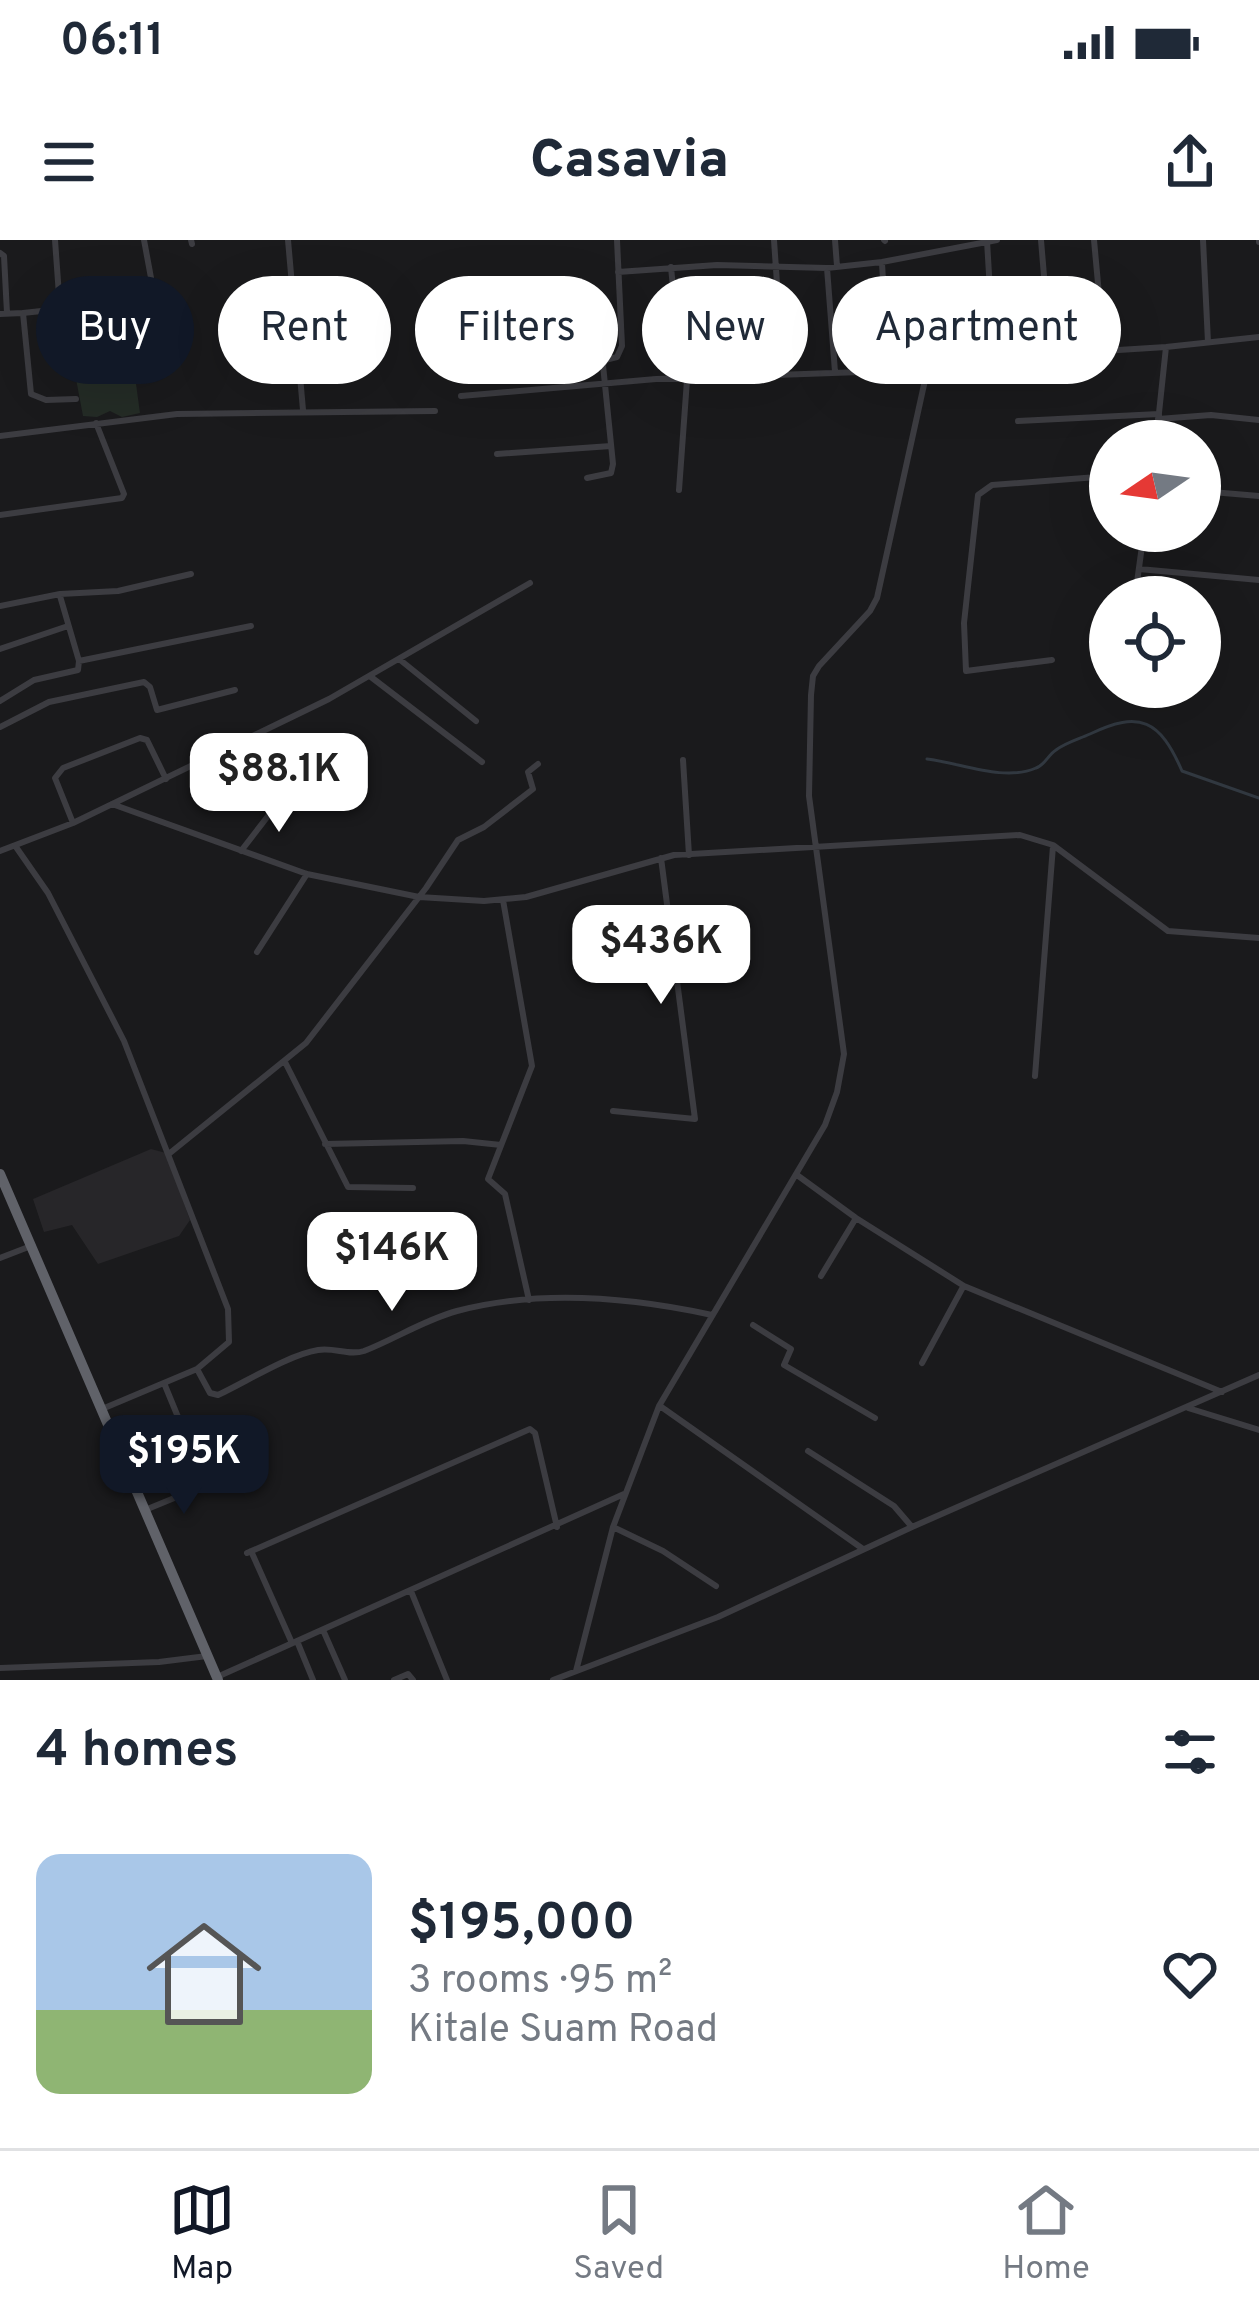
<!DOCTYPE html>
<meta charset="utf-8">
<style>
:root{--surface:#fff;--page:#f6f6f7;--text:#1f2937;--muted:#747a83;--line:#e0e1e3;--accent:#111827}
body{margin:0;font-family:Overpass,sans-serif;background:var(--page);color:var(--text);height:100vh;display:flex;flex-direction:column;font-size:45px;white-space:nowrap}
*{box-sizing:border-box;margin:0}
p{font-size:39px;color:var(--muted)}
.icon{flex:none;width:66px;height:66px;fill:none;stroke:currentColor;stroke-width:2;stroke-linecap:round;stroke-linejoin:round}
.map{position:relative;height:1440px;overflow:hidden}
.panel{display:flex;flex-direction:column;background:var(--surface);flex:1}
.panel>*{flex:none}
.top-card{position:absolute;left:36px;top:36px;width:1188px;height:108px;display:flex;gap:24px}
.needle{width:78px;rotate:257deg}
.fabs{position:absolute;left:1089px;top:180px;display:grid;gap:24px}
.fabs a{display:grid;place-items:center;width:132px;height:132px;border-radius:50%;background:var(--surface);box-shadow:0 12px 48px #0002;font-size:60px}
.price{position:absolute;translate:-50% -102px;padding:0 27px;border-radius:24px;background:#fff;color:#222;font-size:39px;line-height:78px;filter:drop-shadow(0 3px 6px #0008)}
.price::after{content:'';position:absolute;left:50%;top:72px;width:36px;height:27px;margin-left:-18px;background:inherit;clip-path:polygon(0 0,100% 0,50% 100%)}
.price.on{background:var(--accent);color:#fff}
ul{padding:0;list-style:none}
li{display:flex;align-items:center;gap:36px;height:300px;padding:0 36px}
li+li{border-top:3px solid var(--line)}
li span{display:grid;place-items:center;flex:none;width:336px;height:240px;border-radius:24px;color:#555}
li>.icon{margin-inline-start:auto}
span .icon{width:144px;height:144px;fill:#fffc;stroke-width:1}
li b{font-size:51px}
h2{display:flex;justify-content:space-between;align-items:center;height:144px;padding:0 36px;font-size:51px}
.pill{padding:0 42px;border-radius:54px;background:var(--surface);box-shadow:0 12px 48px #0002;font-size:42px;line-height:108px}
.pill.on{background:var(--accent);color:#fff}
.status{display:flex;justify-content:space-between;align-items:center;height:84px;padding:0 60px;background:var(--surface);direction:ltr}
.status svg{height:33px;fill:currentColor}
header{display:flex;justify-content:space-between;align-items:center;height:156px;padding:0 36px;background:var(--surface);font-size:54px;font-weight:800}
.tabs{display:flex;justify-content:space-around;align-items:center;height:168px;border-top:3px solid var(--line);background:var(--surface);font-size:33px;color:var(--muted)}
.tabs a{display:grid;justify-items:center;gap:6px}
.tabs .on{color:var(--accent)}
.map>svg:first-child{display:block}
.built{fill:#272629}
.green{fill:#242c26}
.lines{fill:none;stroke-linecap:round;stroke-linejoin:round}
.stream{stroke:#313840;stroke-width:3}
.minor{stroke:#3c3c41;stroke-width:6}
.trunk{stroke:#606269;stroke-width:10}
</style>
<div class="status"><b>06:11</b><svg viewBox="0 0 49 12"><path d="M0 12V9h3v3zM5 12V6h3v6zM10 12V3h3v9zM15 12V0h3v12zM26 1h20v11H26zM47 4h2v5h-2z"/></svg></div>
<header><svg class="icon" aria-label="menu" viewBox="0 0 24 24"><path d="M4 6h16M4 12h16M4 18h16"/></svg>Casavia<svg class="icon" aria-label="share" viewBox="0 0 24 24"><path d="M12 15V3M7 8l5-5 5 5M5 13v7h14v-7"/></svg></header>
<div class="map">
<svg width="1259" height="1440" viewBox="0 0 1259 1440">
<rect width="100%" height="100%" fill="#1a1a1c"/>
<path class="built" d="M151,909L166,913L190,980L179,996L98,1024L72,985L44,992L33,959Z"/>
<path class="green" d="M126,71L140,173L122,177L110,171L97,177L83,176L76,139L80,105L88,106L96,94L86,73Z
M318,79L320,115L301,118L297,82Z"/>
<g class="lines">
<path class="stream" d="M927,519C961,523 1004,542 1036,528C1045,525 1048,515 1056,510C1065,503 1079,499 1090,494C1140,470 1160,480 1182,531L1259,558"/>
<path class="minor" d="M191,0L192,4
M288,0L303,170
M774,0L780,87
M835,0L837,26
M884,0L885,1
M1041,0L1048,84
M1094,0L1101,76
M1203,0L1208,102
M1259,0V2
M987,1L994,117
M0,13L4,16L7,73
M882,23L888,128
M671,27L679,110
M827,28L835,132
M618,32L717,25L827,28L882,22L997,0
M565,60L571,116L574,120H605
M60,69L150,60L154,54L144,0
M23,73L60,69L55,0
M0,74L23,73L31,154L46,160L76,159
M461,156L656,139L861,132L929,122L1166,107L1259,97
M1158,179L1211,175L1259,180
M1018,181L1159,174
M0,196L177,174L435,171
M1156,201L1166,107
M497,214L611,206
M587,238L611,233L613,224L603,125L605,120L617,117L622,106L617,0
M679,250L687,140
M1200,251L1259,256
M0,275L122,258L124,254L96,183
M1139,329L1259,340
M60,356L79,421
M1135,357L1144,291
M0,366L60,354L118,351L191,334
M0,409L68,386
M399,419L476,481
M1052,420L966,431L964,383L978,255L992,245L1110,236
M371,437L482,522
M0,461L34,440L78,430L79,421L251,386
M0,487L49,462L144,442L150,447L157,470L235,450
M683,520L689,615
M112,564L307,634L419,657L484,661L526,657L674,615L1020,595L1053,605L1168,691L1259,698
M73,583L55,538L63,528L140,498L147,500L166,539
M16,607L48,653L124,801L228,1069L229,1102L197,1129
M0,611L73,583L329,459L530,343
M241,611L285,554
M503,660L532,826L488,939L505,954L529,1060
M257,712L307,634
M285,822L348,947L413,948
M1035,836L1053,606
M613,871L695,879L661,618
M325,904L463,901L501,905
M170,913L306,803L426,648L458,600L484,587L533,549L528,532L538,524
M797,935L856,978L964,1046L1222,1152
M0,1018L31,1006
M821,1036L856,978
M753,1085L791,1109L784,1125L875,1178
M922,1123L963,1047
M660,1166L863,1309
M1188,1168L1259,1190
M102,1169L197,1129L210,1153L218,1155C246,1142 288,1115 318,1110C334,1107 349,1116 364,1111C395,1099 424,1080 457,1071C540,1049 629,1057 712,1075
M808,1211L894,1266L912,1287
M145,1270L206,1245L164,1143
M613,1287L663,1311L716,1346
M251,1311L292,1403
M247,1313L530,1189L535,1193L557,1287
M411,1351L447,1440
M323,1390L345,1440
M297,1401L313,1440
M0,1428L159,1422L207,1416
M576,1431L613,1287L659,1166L825,885L837,852L844,814L809,556L811,455L813,436L819,426L870,371L877,358L929,122
M217,1437L624,1254
M394,1440L408,1434L413,1440
M553,1440L718,1377L912,1287L1259,1135"/>
<path class="trunk" d="M0,934L218,1440"/>
</g>
</svg>
<div class="fabs">
<a><svg class="needle" viewBox="-14 -14 28 28"><path d="M0-13l5 13h-10z" fill="#e53935"/><path d="M0 13l5-13h-10z" fill="#747a83"/></svg></a>
<a><svg class="icon" aria-label="locate" viewBox="0 0 24 24"><circle cx="12" cy="12" r="6"/><path d="M12 2v4M12 18v4M2 12h4M18 12h4"/></svg></a>
</div>
<b class="price" style="left:279px;top:595px">$88.1K</b>
<b class="price" style="left:661px;top:767px">$436K</b>
<b class="price" style="left:392px;top:1074px">$146K</b>
<b class="price on" style="left:184px;top:1277px">$195K</b>
<div class="top-card">
<a class="pill on">Buy</a>
<a class="pill">Rent</a>
<a class="pill">Filters</a>
<a class="pill">New</a>
<a class="pill">Apartment</a>
</div>
</div>
<section class="panel">
<h2>4 homes<svg class="icon" aria-label="filters" viewBox="0 0 24 24"><path d="M4 7h16M4 17h16"/><circle cx="9" cy="7" r="2"/><circle cx="15" cy="17" r="2"/></svg></h2>
<ul>
<li><span style="background:linear-gradient(#a9c7e8 65%,#8fb573 0)"><svg class="icon" aria-label="home" viewBox="0 0 24 24"><path d="M3 11l9-7 9 7M6 9v11h12V9"/></svg></span><div><b>$195,000</b><p>3 rooms · 95 m²</p><p>Kitale Suam Road</p></div><svg class="icon" aria-label="heart" viewBox="0 0 24 24"><path d="M12 20l-8-8c-3-5 5-10 8-4 3-6 11-1 8 4z"/></svg></li>
</ul>
</section>
<nav class="tabs">
<a class="on"><svg class="icon" aria-label="map" viewBox="0 0 24 24"><path d="M3 6l6-2 6 2 6-2v14l-6 2-6-2-6 2zM9 4v14M15 6v14"/></svg>Map</a>
<a><svg class="icon" aria-label="saved" viewBox="0 0 24 24"><path d="M7 4h10v16l-5-4-5 4z"/></svg>Saved</a>
<a><svg class="icon" aria-label="home" viewBox="0 0 24 24"><path d="M3 11l9-7 9 7M6 9v11h12V9"/></svg>Home</a>
</nav>
